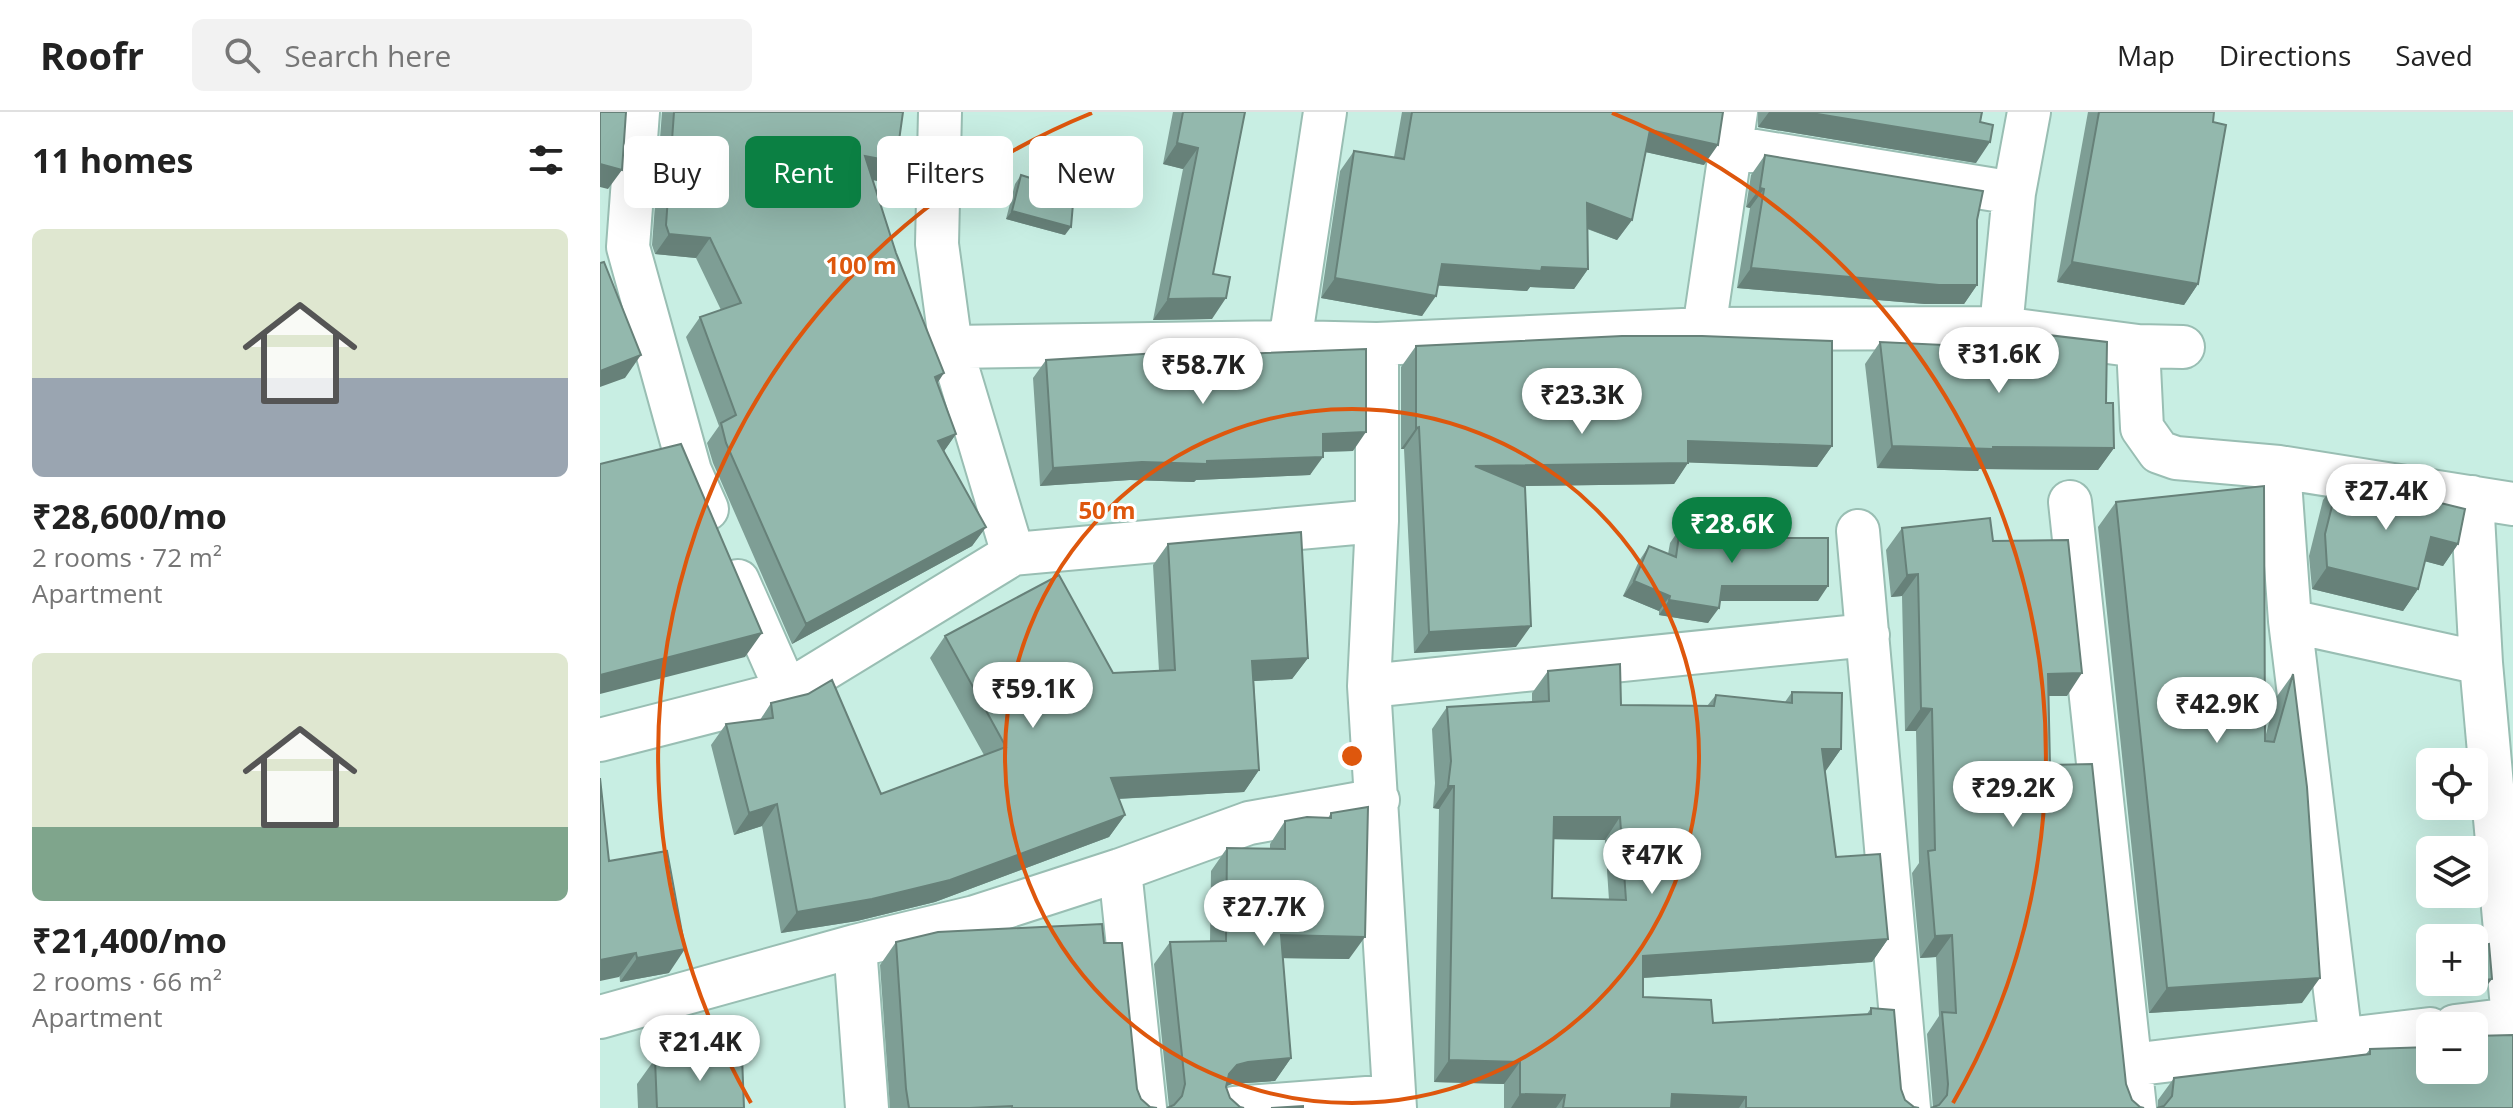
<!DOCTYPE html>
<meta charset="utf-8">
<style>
:root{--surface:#fff;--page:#f2f2f2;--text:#222;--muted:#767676;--line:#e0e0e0;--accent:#0b8043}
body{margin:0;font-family:"Open Sans",sans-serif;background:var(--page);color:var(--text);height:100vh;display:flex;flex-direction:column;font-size:30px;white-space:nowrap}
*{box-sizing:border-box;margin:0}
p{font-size:26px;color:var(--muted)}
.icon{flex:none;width:44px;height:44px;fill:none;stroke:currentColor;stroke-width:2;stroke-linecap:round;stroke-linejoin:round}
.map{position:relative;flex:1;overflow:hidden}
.panel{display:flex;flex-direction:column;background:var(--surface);width:600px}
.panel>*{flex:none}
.banner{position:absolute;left:24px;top:24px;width:760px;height:72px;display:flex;gap:16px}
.fabs{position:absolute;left:1816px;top:636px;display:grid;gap:16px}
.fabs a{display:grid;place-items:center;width:72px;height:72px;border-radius:12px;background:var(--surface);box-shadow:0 8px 32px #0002;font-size:40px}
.price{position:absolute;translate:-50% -68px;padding:0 18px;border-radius:28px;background:#fff;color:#222;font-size:26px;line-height:52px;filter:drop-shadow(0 2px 4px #0008)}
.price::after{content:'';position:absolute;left:50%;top:48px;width:24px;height:18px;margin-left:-12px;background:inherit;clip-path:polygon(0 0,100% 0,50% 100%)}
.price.on{background:var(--accent);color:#fff}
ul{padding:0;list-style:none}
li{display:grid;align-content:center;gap:16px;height:424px;padding:0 32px}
li span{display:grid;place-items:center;height:248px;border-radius:12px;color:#555}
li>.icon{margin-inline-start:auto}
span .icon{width:144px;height:144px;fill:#fffc;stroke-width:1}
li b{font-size:34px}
h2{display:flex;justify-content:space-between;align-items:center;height:96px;padding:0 32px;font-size:34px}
.chip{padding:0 28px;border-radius:12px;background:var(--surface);box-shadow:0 8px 32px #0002;font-size:28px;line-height:72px}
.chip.on{background:var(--accent);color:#fff}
header{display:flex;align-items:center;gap:48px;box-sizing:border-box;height:112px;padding:0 40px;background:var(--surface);border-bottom:2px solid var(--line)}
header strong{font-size:38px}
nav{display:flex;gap:44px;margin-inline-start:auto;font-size:28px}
.search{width:560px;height:72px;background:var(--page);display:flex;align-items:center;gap:20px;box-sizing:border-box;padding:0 28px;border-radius:12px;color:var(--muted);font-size:30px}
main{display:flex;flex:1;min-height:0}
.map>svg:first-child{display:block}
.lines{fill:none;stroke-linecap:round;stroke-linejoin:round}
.minor-casing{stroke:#99beb3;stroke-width:46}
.minor{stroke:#fff;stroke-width:42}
.wall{fill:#7e9e95;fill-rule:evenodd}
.shaded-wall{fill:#678179}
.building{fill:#93b8ad;stroke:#678179;stroke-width:2;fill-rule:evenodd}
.ring{fill:none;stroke:#de570d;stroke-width:4}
.centre{fill:#de570d;stroke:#fff;stroke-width:4}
.ring-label{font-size:24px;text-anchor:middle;font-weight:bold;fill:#de570d;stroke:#fff;stroke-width:6;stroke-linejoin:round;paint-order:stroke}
</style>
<header>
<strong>Roofr</strong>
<div class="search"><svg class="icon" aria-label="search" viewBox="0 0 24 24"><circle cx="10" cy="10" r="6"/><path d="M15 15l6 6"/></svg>Search here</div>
<nav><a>Map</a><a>Directions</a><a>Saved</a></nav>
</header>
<main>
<section class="panel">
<h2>11 homes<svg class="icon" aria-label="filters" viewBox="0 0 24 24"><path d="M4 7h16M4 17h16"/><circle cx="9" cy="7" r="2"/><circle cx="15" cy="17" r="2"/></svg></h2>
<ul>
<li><span style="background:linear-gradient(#dfe7d0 60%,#9aa5b1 0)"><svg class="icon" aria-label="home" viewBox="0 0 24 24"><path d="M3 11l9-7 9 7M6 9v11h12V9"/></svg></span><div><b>₹28,600/mo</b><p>2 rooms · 72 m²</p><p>Apartment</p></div></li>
<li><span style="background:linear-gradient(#dfe7d0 70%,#7fa58c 0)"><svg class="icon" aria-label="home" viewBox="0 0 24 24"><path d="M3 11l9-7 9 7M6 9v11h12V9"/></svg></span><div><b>₹21,400/mo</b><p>2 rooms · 66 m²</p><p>Apartment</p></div></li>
</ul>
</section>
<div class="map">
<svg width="1913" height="996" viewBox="0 0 1913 996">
<rect width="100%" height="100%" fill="#c8eee3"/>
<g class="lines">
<defs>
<path id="minor" d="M38,0L28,135L90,359L107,397
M1131,35L1414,81
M1401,216L1414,81L1429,0
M1104,217L1136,0
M690,230L725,0
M1538,234L1542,316L1559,340L1576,346L1679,355L1913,392
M351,235L690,230L777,232L1104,217L1401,216L1538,234L1583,235
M1679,355L1690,509L1881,551L1913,907
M1872,385L1881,551
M1470,390L1535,996
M777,409V232
M1258,419L1309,996
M413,442L777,409L769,574L795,996
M1690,509L1741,928
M769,574L1268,523
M187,580L413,442L351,235L337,132L340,0
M0,628L187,580L138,469
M520,758L545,996
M255,834L267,996
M0,905L255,834L375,805L520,758L649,711L778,688
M1855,914L1912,907
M1531,953L1830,917
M634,996L793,984"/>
</defs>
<use href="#minor" class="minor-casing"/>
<use href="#minor" class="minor"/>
</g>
<path class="wall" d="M62,0H303L282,70L273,68L337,271L356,322L344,339L386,415L372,434L192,532L113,351L107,331L119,314L86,225L100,205L121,198L96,146L55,142L52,133Z
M573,0H645L613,162L612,207L553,208L583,57L563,52Z
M802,0H1123L1104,53L1046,40L1032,108L1017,128L987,117L988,157L974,177L930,175L927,179L838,173L822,204L721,186L740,59L754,39L794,45Z
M1158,0H1382L1376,51L1158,15Z
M1488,0H1614L1598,172L1584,193L1457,170Z
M1165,43L1377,108V173L1364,192H1325L1137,176L1150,96L1146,95L1151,63Z
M421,63L465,123L406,107L415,72Z
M1431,221L1506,291L1514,336L1498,358L1379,357L1378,359L1277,356L1265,252L1280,230L1421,236Z
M816,234L1232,334L1217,355L1088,350L1074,372L924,374L916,535L814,541L804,337H801V255Z
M559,238L615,243L753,339L723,340L710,363L596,368L594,370L530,368L440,374L433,266L446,248L556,241Z
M1739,366L1858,432L1843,454L1825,449L1818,477L1803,499L1712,477L1709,444L1723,388Z
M1516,390L1665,626L1675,587L1693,562L1702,891L1549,901L1498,415Z
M1080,416L1218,489H1120L1108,511L1059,503V499L1023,484L1039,449L1049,434L1068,442L1070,431Z
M1302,416L1393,429L1467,584H1449L1450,653L1526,972L1532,988L1540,995H1333L1327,922L1339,904L1336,845L1320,846L1312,761L1319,751L1316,619H1305L1302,484L1291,485L1286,438Z
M568,432L708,546L692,567L654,569L659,658L644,680L518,687L525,703L509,725L335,790L257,809L181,821L162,714L134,723L111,633L126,612L160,608L171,591L281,682L384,643L330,546L345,524L513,561L559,559L553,453Z
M948,559L1021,593L1107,594L1116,583L1185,590L1192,580L1241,637L1225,659L1236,745L1288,827L1272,850L1043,866V885L1113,911L1267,902L1271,896L1305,988L1314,995L1319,996H904V972L834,970L839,697L833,696L835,671L832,617L847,595L932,590V581ZM954,727L1005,728L1009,788L952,786Z
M731,701L749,847L683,846L691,946L675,969L632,972L569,995L554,852L570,830L610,829L611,759L627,736L670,737V732L685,709L728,706Z
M9,749L69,861L20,870Z
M296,830L504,831L537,977L541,987L550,995L557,996H290L280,853Z
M1830,847V864L1828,850Z
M1831,870H1874L1886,875L1833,884Z
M1770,937L1830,958L1558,996V988L1574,966L1766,942Z
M55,947L144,996H38L37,972Z"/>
<path class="shaded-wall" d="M1169,0H1205L1390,30L1376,51L1158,15Z
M1050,18L1118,33L1104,53L1036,38Z
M577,31L598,36L583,57L563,52Z
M265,44L296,50L282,70L251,63Z
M0,52L22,58L8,77L0,75Z
M1160,76L1164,77L1150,96L1146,95Z
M987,91L1032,108L1017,128L973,111Z
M412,99L471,115L465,123L406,107Z
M69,122L110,126L96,146L55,142Z
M1472,150L1598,172L1584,193L1457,170Z
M842,152L942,155L988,157L974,177L930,175L927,179L828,173Z
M1151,156L1377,173L1364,192H1325L1137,176Z
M735,166L836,184L822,204L721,186Z
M626,186L612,207L553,208L568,187Z
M41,243L25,266L0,275V259Z
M344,261L331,281L335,265Z
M819,315L804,337H801L816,316Z
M766,320L753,339L710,340L723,322Z
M356,322L342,342L338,329Z
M1088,329L1232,334L1217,355L1073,350Z
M1292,334L1393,335L1514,336L1498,358L1379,357L1378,359L1277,356Z
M723,345L710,363L596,368L594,370L530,368L440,374L453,356L542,350L607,349Z
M1088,351L1074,372L860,375L875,354Z
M386,415L372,434L192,532L206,512Z
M1831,425L1858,432L1843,454L1816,447Z
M1727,455L1818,477L1803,499L1712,477Z
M1318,462L1302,484L1291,485L1307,463Z
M1034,469L1070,484L1059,499L1023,484Z
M1122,474H1228L1218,489H1112Z
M1069,488L1119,496L1108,511L1059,503Z
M931,514L916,535L814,541L829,520Z
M162,521L145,545L0,582V563Z
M708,546L692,567L637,570L652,549Z
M1482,561L1467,584H1433L1448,562Z
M1321,596L1332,597L1316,619H1305Z
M1222,637H1241L1225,660Z
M659,658L644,680L495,688L511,666Z
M848,674H854L839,697L833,696Z
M177,692L162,714L134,723L149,701Z
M525,703L509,725L335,790L257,809L181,821L197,800Z
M954,705H1020L1005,728L938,727Z
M681,823L765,825L749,847L665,846Z
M1352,823L1336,845L1320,846L1335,824Z
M1288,827L1272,850L1027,867L1043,844Z
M85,837L69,861L20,870L37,846Z
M36,841L19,865L0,869V848Z
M1720,866L1702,891L1549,901L1567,876Z
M1892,867L1886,875L1833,884L1839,876Z
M691,946L675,969L632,972L621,976L629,962L637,953L648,950Z
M849,948L920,950L904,972L834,970Z
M920,982L965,983L956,996H911Z
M1072,982L1146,985L1139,996H1062Z"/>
<path class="building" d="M0,0H26L22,58L0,52Z
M74,0H303L296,50L265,44L296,141L344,261L335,265L356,322L338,329L386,415L206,512L126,331L121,311L136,303L100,205L141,191L110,126L69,122L66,113Z
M583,0H645L613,162L630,165L626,186L568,187L598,36L577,31Z
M812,0H1123L1118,33L1050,18L1032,108L987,91L988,157L942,155L941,159L842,152L836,184L735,166L754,39L804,47Z
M1205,0H1382L1380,10L1393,13L1390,30Z
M1499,0H1614L1613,10L1626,13L1598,172L1472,150Z
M1165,43L1383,79L1377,108V173H1339L1151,156L1164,77L1160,76Z
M421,63L474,80L471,115L412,99Z
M4,150L41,243L0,259V151Z
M1431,221L1507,230L1506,291H1513L1514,336L1393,335V337L1292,334L1280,230L1430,237Z
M1022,224H1102L1232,229V334L1088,329V351L875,354L925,375L931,514L829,520L819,315L816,316V234Z
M616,237L615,243L766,237V320L723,322V345L607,349V352L542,350L453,356L446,248L559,241V238Z
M81,332L162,521L0,563V352Z
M1739,366L1865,397L1858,432L1831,425L1818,477L1727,455L1725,422Z
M1664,374L1665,629L1674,630L1693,562L1707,675L1720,866L1567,876L1516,390Z
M1390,406L1393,429L1468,428L1482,561L1448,562L1450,653L1492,652L1526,972L1532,988L1540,995L1544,996H1331L1339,993L1347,983L1348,972L1342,900L1356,901L1352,823L1335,824L1328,739L1335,738L1332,597L1321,596L1318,462L1307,463L1302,416Z
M1080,416L1146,426H1228V474H1122L1119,496L1069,488L1070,484L1034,469L1049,434L1076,445Z
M701,420L708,546L652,549L659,658L511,666L525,703L350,768L272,787L197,800L177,692L149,701L126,612L173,606L171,591L208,582L232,568L281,682L406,635L345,524L459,463L513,561L575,558L568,432Z
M1020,552L1021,593L1114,594L1116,583L1192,591V580L1242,581L1241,637H1222L1236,745L1280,742L1288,827L1043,844V885L1111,888L1113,911L1271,902V896L1294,898L1301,977L1305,988L1314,995L1319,996H1146V985L1072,982L1071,996H963L965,983L920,982V950L849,948L854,674H848L851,649L847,595L949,589L948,559ZM954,705H1020L1026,788L952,786Z
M0,666L9,749L67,739L85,837L37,846L36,841L0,848Z
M768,695L765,825L681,823L691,946L648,950L637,953L629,962L626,975L630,986L640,995L644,996H567L574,993L582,984L585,972L570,830L626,829L627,736L685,737V709L707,705L731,706V701Z
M502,812L504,831H522L537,977L541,987L550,995L557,996H412V994L370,996H309L306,977L296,830L338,820Z
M1889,832L1892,867L1874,870V835Z
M1838,870H1873L1839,876Z
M1913,923V996H1557L1564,994L1572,984L1574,966L1770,942V937L1830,935V958H1874V924Z
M142,944L144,996H57L55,947Z
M703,994V996H671Z"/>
<g class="ring">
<circle cx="752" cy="644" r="347"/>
<path d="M151 991A694 694 0 0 1 492 1M1012 1A694 694 0 0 1 1353 991"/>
</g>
<circle cx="752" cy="644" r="12" class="centre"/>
<g class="ring-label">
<text x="261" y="162">100 m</text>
<text x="507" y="407">50 m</text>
</g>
</svg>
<div class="fabs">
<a><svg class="icon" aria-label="locate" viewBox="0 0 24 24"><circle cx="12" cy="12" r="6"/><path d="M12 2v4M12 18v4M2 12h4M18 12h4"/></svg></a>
<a><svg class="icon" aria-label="layers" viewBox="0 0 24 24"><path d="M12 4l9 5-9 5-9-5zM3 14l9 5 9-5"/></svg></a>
<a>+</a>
<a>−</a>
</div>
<b class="price" style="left:1399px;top:283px">₹31.6K</b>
<b class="price" style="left:603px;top:294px">₹58.7K</b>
<b class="price" style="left:982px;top:324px">₹23.3K</b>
<b class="price" style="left:1786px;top:420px">₹27.4K</b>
<b class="price on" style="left:1132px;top:453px">₹28.6K</b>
<b class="price" style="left:433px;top:618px">₹59.1K</b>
<b class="price" style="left:1617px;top:633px">₹42.9K</b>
<b class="price" style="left:1413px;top:717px">₹29.2K</b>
<b class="price" style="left:1052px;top:784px">₹47K</b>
<b class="price" style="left:664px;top:836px">₹27.7K</b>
<b class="price" style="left:100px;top:971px">₹21.4K</b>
<div class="banner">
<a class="chip">Buy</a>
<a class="chip on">Rent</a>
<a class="chip">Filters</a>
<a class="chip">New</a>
</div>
</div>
</main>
